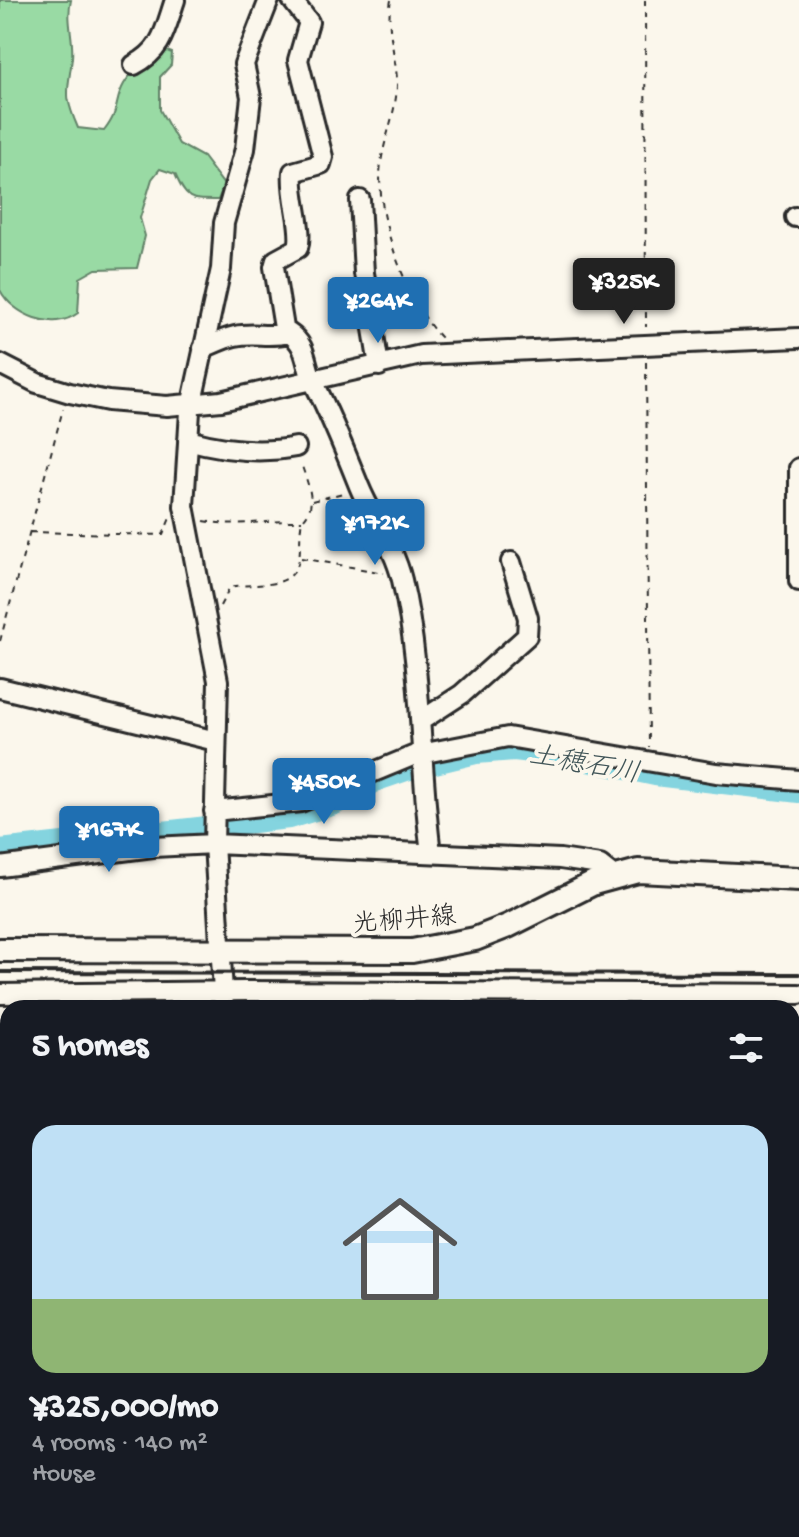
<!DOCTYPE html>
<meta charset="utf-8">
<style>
:root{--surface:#171b24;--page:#20242c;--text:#f1f3f6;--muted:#9ea1a6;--line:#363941;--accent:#1f6fb2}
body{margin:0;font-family:"Gochi Hand","Klee One",sans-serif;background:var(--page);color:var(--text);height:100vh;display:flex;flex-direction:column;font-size:30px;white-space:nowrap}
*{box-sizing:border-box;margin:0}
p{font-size:26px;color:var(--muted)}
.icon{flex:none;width:44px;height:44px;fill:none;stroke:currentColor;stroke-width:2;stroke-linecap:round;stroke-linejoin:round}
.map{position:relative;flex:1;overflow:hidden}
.drawer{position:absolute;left:0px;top:1000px;width:800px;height:538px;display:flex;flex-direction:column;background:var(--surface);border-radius:24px 24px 0 0;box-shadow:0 4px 12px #0003}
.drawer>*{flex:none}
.price{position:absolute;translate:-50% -68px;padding:0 18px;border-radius:8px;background:var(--accent);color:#fff;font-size:26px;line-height:52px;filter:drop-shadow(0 2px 4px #0008)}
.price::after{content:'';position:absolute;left:50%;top:48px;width:24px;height:18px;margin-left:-12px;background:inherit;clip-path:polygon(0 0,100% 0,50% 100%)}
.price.current{background:#222;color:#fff}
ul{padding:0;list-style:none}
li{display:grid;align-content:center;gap:16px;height:424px;padding:0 32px}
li+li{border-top:2px solid var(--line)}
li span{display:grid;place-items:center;height:248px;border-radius:24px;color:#555}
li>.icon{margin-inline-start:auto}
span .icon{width:144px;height:144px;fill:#fffc;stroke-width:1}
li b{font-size:34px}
h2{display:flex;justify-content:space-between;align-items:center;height:96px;padding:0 32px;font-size:34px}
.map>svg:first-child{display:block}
.green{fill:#99daa4;stroke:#628268;stroke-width:2}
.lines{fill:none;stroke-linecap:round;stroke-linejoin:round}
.river{stroke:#84d4df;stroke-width:22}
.minor-casing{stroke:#2b2b2b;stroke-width:24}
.major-casing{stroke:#2b2b2b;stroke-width:28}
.path{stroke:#2b2b2b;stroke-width:2;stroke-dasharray:6 6;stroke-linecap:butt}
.minor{stroke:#fbf7ec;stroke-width:18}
.major{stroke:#fbf7ec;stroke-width:22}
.rail{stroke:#2b2b2b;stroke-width:4}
.labels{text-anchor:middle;stroke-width:8;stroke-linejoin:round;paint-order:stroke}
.street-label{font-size:26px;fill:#2b2b2b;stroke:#fbf7ec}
.water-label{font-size:28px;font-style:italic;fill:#415558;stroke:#fbf7ec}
</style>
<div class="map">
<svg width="799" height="1537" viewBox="0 0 799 1537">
<rect width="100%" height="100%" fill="#fbf7ec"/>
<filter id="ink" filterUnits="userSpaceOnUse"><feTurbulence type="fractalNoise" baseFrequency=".0125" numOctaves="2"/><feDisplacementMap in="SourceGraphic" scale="16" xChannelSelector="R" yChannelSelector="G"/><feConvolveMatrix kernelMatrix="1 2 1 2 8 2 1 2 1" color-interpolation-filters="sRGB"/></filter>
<g filter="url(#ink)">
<path class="green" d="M0,0H71C66,22 74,37 72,58C68,93 63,93 78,128L104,131C121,109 114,101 124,84C133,68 150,60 164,50L172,53L171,65L160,77V110L179,144L203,157L224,185L218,200C190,200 187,201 175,174L160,169L152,179L140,218L145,236L137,268L96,269L80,278L78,313C53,332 13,315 0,290Z"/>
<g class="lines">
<path class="river" d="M0,850L289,818L335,804L377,780L406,770L476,753L514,750L559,755L655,775L799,792"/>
<defs>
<path id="minor" d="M134,65C163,50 165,29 175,0
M360,200L364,273L379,366
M795,217H799
M285,334L274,267L276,260L298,248C304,230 290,195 293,172L321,164L323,157L298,60L309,22L292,0
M203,348C213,344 225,338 235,336C255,332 268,338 289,333C309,346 304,366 315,385C332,418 345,451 359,486C372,518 394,546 402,580C423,669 419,762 431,853
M0,364L37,383L70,393L108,401L167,406L221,401L421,355L799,338
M188,440C224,450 259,454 296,447
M799,581V468
M0,688L216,741
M422,720L462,694L527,636L528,618L511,562
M214,811L301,802L415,755L508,737L716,773L799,780
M0,867L153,847L214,844L560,859L600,865L614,876
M0,994L246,991L799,994
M224,1008L214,844L218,681L184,506L190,411L221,269L224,223L245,149L251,97L244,64L269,0
M792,1031L799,1037
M0,1207L8,1201
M792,1520L799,1521
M552,1530L553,1537
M707,1530V1537
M357,1537L359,1530
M634,1537V1530"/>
<path id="major" d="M0,950L412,951L475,939L508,926L594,883L638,871L799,879"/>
</defs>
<use href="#minor" class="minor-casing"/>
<use href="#major" class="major-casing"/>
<path class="path" d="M391,0C386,27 395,53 397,79C398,108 385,135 381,163C374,212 407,303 441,338
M645,0L646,327
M646,362L649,747
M312,501L343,493
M204,521C236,527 269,520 302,521
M30,532L163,535L170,518
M301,558L384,573
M220,606L230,587C255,582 294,592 299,559C301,547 299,534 302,521C319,505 307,483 301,463
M0,641L63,409"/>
<use href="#minor" class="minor"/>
<use href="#major" class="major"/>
<path class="rail" d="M0,972L799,974"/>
</g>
</g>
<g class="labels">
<g class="street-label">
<text transform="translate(404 918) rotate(-5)" y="9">光柳井線</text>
</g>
<g class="water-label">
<text transform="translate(585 762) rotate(10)" y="10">土穂石川</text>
</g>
</g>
</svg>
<b class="price current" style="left:624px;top:326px">¥325K</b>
<b class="price" style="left:378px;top:345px">¥264K</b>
<b class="price" style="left:375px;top:567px">¥172K</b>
<b class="price" style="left:324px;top:826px">¥450K</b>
<b class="price" style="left:109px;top:874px">¥167K</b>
<section class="drawer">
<h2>5 homes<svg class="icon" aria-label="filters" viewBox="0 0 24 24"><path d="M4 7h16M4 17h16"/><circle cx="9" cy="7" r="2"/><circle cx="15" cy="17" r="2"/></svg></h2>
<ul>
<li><span style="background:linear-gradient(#bfe0f5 70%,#8fb573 0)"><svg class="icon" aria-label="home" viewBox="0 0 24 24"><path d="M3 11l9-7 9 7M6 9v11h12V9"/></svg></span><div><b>¥325,000/mo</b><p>4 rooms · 140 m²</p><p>House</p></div></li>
</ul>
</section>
</div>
